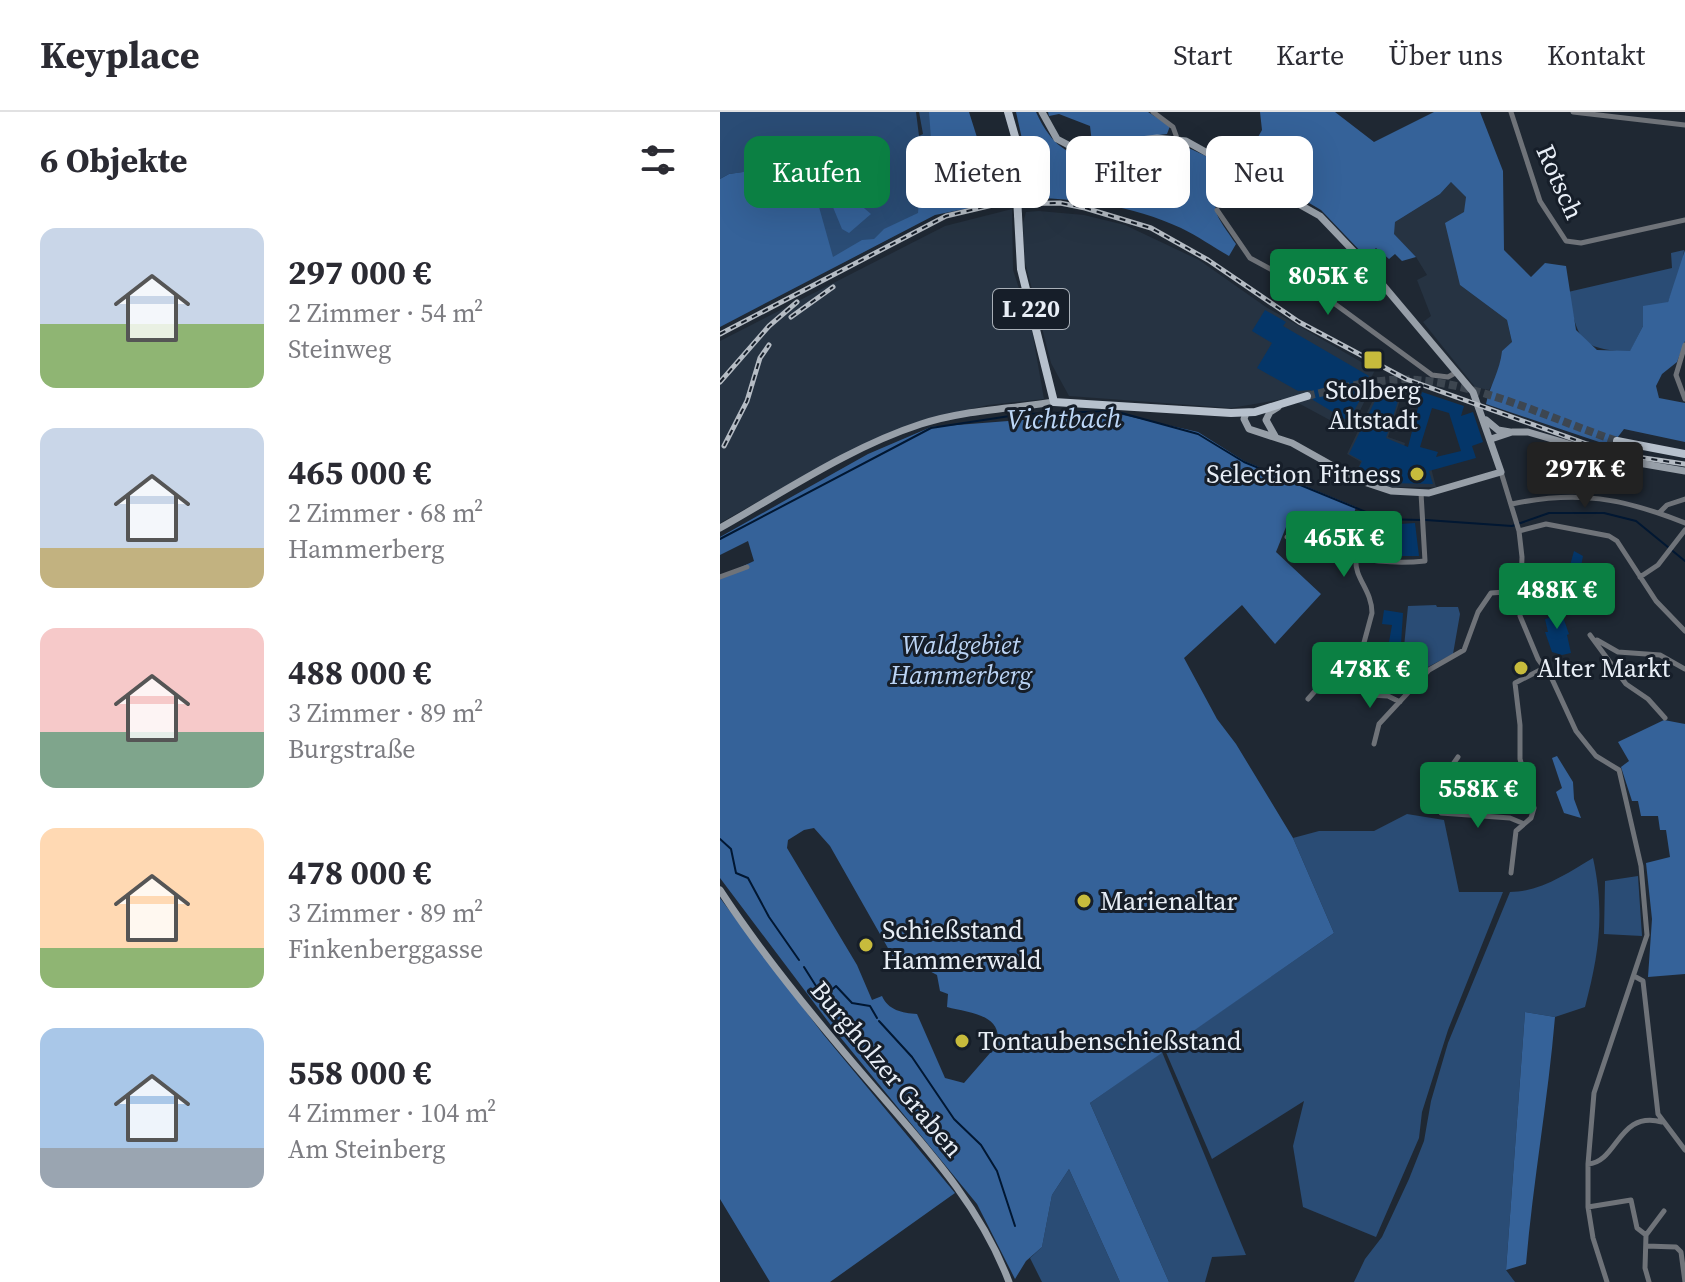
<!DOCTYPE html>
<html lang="de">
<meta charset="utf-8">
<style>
:root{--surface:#fff;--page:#f7f7f7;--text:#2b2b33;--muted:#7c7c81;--line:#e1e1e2;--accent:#0b8043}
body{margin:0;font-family:"Source Serif 4",serif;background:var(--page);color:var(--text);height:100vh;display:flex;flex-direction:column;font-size:30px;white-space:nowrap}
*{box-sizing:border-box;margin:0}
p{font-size:26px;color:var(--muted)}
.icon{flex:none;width:44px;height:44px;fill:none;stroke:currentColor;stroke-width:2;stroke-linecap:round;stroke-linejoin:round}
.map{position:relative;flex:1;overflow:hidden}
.details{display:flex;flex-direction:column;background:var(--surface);width:720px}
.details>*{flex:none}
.banner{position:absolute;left:24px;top:24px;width:760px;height:72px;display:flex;gap:16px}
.price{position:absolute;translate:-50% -68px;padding:0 18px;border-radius:8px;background:var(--accent);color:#fff;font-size:26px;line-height:52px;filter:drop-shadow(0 2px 4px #0008)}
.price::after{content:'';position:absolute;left:50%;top:48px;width:24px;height:18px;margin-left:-12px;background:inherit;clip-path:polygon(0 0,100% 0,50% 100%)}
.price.current{background:#222;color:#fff}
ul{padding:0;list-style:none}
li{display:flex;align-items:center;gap:24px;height:200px;padding:0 40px}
li span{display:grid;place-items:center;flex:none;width:224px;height:160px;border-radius:16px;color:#555}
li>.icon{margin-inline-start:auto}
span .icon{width:96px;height:96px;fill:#fffc;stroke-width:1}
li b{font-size:34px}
h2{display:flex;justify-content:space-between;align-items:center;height:96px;padding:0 40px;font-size:34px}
.chip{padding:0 28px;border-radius:16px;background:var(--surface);box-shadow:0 8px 32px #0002;font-size:28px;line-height:72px}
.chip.current{background:var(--accent);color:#fff}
header{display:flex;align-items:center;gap:48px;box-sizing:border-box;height:112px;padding:0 40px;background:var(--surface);border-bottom:2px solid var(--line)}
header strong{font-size:38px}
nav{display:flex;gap:44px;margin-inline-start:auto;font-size:28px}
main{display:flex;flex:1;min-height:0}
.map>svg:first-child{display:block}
.built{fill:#263342}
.green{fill:#2a4c75}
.forest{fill:#356299;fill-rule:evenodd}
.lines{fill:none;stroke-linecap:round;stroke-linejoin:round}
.stream{stroke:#011732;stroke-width:2}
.building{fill:#043669;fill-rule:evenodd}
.primary-tunnel{stroke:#3d4650;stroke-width:8;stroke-dasharray:8 4;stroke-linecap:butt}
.street{stroke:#6f7379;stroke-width:5}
.secondary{stroke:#979fa8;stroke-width:7}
.primary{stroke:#b7c1cd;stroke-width:8}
.rail-casing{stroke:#b5bcc4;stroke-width:5}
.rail{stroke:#161e29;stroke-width:2;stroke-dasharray:6;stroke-linecap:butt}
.primary-bridge{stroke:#b7c1cd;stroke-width:8}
.poi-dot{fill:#c7bb3c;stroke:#161e29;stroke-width:3}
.labels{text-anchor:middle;stroke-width:6;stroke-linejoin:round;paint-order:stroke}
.shield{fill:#161e29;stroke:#a9b0b8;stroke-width:2}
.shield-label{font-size:24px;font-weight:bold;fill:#e8eef6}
.street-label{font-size:26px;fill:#e8eef6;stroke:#161e29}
.poi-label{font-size:26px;fill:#e8eef6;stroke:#161e29;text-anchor:start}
.park-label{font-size:26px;font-style:italic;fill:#bbd4f5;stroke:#161e29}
.water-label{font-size:28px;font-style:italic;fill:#bcd6f6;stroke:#161e29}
</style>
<header>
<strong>Keyplace</strong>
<nav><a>Start</a><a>Karte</a><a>Über uns</a><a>Kontakt</a></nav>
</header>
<main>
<section class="details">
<h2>6 Objekte<svg class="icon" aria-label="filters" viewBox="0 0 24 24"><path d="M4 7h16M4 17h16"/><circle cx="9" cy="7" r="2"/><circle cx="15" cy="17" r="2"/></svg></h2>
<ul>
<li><span style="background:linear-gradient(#c9d6e8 60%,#8fb573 0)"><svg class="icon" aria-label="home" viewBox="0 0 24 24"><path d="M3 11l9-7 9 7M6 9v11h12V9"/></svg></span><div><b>297 000 €</b><p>2 Zimmer · 54 m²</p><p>Steinweg</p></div></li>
<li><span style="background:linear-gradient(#c9d6e8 75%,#c2b280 0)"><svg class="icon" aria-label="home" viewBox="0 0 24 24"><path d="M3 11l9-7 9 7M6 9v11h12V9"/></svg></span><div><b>465 000 €</b><p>2 Zimmer · 68 m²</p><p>Hammerberg</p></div></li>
<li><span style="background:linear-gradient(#f6c9c9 65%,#7fa58c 0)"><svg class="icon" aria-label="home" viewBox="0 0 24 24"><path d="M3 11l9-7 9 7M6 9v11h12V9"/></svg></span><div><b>488 000 €</b><p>3 Zimmer · 89 m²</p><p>Burgstraße</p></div></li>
<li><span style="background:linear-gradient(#ffd9b3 75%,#8fb573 0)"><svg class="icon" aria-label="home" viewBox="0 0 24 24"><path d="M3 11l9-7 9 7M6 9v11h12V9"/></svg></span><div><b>478 000 €</b><p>3 Zimmer · 89 m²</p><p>Finkenberggasse</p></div></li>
<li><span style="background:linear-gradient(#a9c7e8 75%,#9aa5b1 0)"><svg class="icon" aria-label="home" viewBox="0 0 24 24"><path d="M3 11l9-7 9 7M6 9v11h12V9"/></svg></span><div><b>558 000 €</b><p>4 Zimmer · 104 m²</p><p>Am Steinberg</p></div></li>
</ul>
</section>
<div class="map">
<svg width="965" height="1170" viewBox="0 0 965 1170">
<rect width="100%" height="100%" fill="#1f2833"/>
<path class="built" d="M731,70L746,85L740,173L787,208L792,231L782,239L780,259L769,278L755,275L703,210L711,204L697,168L707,163L696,145L673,122L675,110L720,82Z
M292,97L293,158L311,213L324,287L268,293L200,309L121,343L0,411V229L225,114Z
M319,99L364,103L405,113L479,148L546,195L655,258L647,274L649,280L630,319L569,286L511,296L349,284L331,251L305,150L303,111L306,100Z
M667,280L674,281L680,288L668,325L685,331L682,342L710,352L716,375H669L635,362L641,350L627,342L653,288Z"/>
<path class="green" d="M0,0H196L199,24L203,22L199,0H244L270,59L225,97L120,152L0,71L60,55L9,62L0,67Z
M964,138L962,155L948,190L923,214L910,240C859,237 858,228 848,180L952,156L951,141Z
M716,493L717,495H738L740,502L733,542L706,556L650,548L652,531L684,535L688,494Z
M687,702L724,708L739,780H783L728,918L702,1000L699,1026L656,1125L583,1095L573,1034L584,989L492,1047L445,938L614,821L573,726L599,719H654Z
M873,746C885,801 879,842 865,895L835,905L805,900L786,1158L795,1170H634L645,1147L662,1125L689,1067L704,1029L711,989L728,931L790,780C820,780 848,761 873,746Z
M918,764L922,824L884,822L885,769Z
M442,940L526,1143L492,1145L485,1170H449L370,991Z
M349,1057L400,1170H322L310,1146L322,1135L332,1083Z"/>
<path class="forest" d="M209,0H249L267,57L290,58L289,88L215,103L0,215V67L9,62L64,54L58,82L100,73L99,95L113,145L142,128L154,127L164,117L198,101L202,55L212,40Z
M296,0H316C350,75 395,31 454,33C472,34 495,50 511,57C489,98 490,94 516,132L509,144C493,135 478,124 461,116C412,93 358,87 304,85V36Z
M328,0H428L450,14L447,22L372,31L370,14L339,2L329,4Z
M540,0H615L654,30L714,0H760L783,59L784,138L811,165L825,151L846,154L856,218L877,238L910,239L923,214V194L948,190L965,138V229L957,250L942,262L936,274L939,286L965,291V330L904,317L891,334L766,292C770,273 780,259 782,239L792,230L787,208L740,173L725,111L744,100L746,85L731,70L720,82L675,110L674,122L696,145L682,149L675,142L669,147L656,136L646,145L601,98L523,52L542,18Z
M119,75L151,102L129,121L122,117L110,88Z
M394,301L478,320L524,349L636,395L626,426L570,405L556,440L601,482L555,532L522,493L464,546L497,607L516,632L573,726L614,821L370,991L449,1170H400L349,1057L332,1083L322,1135L306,1149L295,1167L257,1092L116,920L0,766V465L34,449L28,429L0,443V425L148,342L211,315ZM94,716L110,734L177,852L202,855L217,863L220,879L228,882L227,895C249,901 284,902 277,933L244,971L225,966L197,902C182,901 168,898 162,884L152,888L137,853L67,736L68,728L84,718Z
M944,608L965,612V862L928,865L932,807L926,751L950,745L946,718H940L938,704H921L918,689H912L901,655L909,649L898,630Z
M837,644L853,670L854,687L861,706L844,701L836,680L842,676L832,646Z
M0,786L103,922L235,1081L110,1170H50L0,1087Z
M805,900L835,905C828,988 813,1069 806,1152L786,1158Z"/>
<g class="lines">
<path class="stream" d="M706,408L792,414L829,401H884L916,409L965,449
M0,427L211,316L303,302L394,299L478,322L524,350L663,407L700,408
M0,727L11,737L16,761L28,766L49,805L79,848
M84,855L101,882L106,883L116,874L132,891L150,894L157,906
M159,909L192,945L234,1007L261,1033L277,1059L295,1114"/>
</g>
<path class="building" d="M545,198L566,210L563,214L649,264L643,274L647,276L628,309L593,288L591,278L578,279L537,256L552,231L532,219Z
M702,280L744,294L741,304L753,300L763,330L752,334L756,346L709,359L713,372L670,371L637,360L642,349L629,342L655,289L674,283L673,287L678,289L666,326L688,335ZM712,296L729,301L741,339L716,345L718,340L700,335Z
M695,411L699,444H677V433H681L680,412Z
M854,439L863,444L856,481L863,494L860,499L857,492L853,494L845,490L842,478L840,486L830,483L832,478L834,479L835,467L846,468Z
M838,491L849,522L847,523L851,541L842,543L832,540L825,520H828L825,507L829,506L826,494Z
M664,498L683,501L681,532L669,530L672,513L662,512Z"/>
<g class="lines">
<path class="primary-tunnel" d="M587,284C622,276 660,265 697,268C763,273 834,308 897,329"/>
<path class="street" d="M433,0L453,15L457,26
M791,0L820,89L846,129L861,131L965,108
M853,0L965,13
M497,98L530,146L615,192L712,263L728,265L737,260
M965,233L956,263L965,287
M781,360L799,419L802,445L800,504L818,547L832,567L856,619L876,644L899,658L921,754L927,823L874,981L868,1052V1095L873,1126L887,1170
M792,392C857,378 903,386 965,411
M939,401L947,393L965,387
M799,419L826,412L889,424L897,429L936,489L965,519
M567,425C612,443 657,454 705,449L701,381
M0,465L27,455
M920,465L938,453L965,418
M870,523L906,572L928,587L945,606
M877,528L898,540L940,543L965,557
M632,575L652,501C652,478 634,466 636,447
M588,587L612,560L650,583L668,584L680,590
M654,632L659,612L709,558L744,538L758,500L771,481L785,480
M738,645L731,655L729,674L715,687L721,701L790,706L802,711
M791,761L796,719L811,706L814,696L800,647V613L795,571L824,556
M914,864L923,869L938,1002L965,1038
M868,1052C898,1050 898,998 942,1010
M868,1095L911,1088L917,1116L926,1123L925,1156L929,1170
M926,1123L944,1099
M926,1134L956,1135L961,1140L965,1170"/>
<path class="secondary" d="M322,0L337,27L354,36L437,26L466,29L600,104L641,147L753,280L781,360L709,381L671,379L638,368L572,331L529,317L524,307L526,301
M766,308L778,318L790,320
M555,324L546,308L550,300L558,295
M771,327L792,320H808L907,349L965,359
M0,416C64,380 130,335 201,312C244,298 290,297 334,290
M0,778C43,844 95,907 146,966C201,1030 259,1090 289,1170"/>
<path class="primary" d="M288,0L296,28L297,85
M298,103L301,157L334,290L511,301L535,300L587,284
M897,329L965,342"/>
<defs>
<path id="rail" d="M71,205L113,175
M0,222L226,104L277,92L340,91L365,96L431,116L488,148L579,210L686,267L867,332L917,345L965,352
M0,270L49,214L77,190
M4,334L27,289L40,246L49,233"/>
</defs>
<use href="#rail" class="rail-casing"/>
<use href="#rail" class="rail"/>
<path class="primary-bridge" d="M297,85L298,103"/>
</g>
<g class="poi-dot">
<rect x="643" y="238" width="20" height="20" rx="4"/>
<circle cx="697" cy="362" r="8"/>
<circle cx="801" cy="556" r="8"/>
<circle cx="364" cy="789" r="8"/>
<circle cx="146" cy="833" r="8"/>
<circle cx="242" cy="929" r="8"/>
</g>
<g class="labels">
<rect class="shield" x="273" y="177" width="76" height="40" rx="6"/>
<g class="shield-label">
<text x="311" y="205">L 220</text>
</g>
<g class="street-label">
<text transform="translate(840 70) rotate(66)" y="9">Rotsch</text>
<text transform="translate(167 957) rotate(50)" y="9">Burgholzer Graben</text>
</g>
<g class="poi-label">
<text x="653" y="287" text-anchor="middle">Stolberg<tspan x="653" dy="30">Altstadt</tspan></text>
<text x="681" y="371" text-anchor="end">Selection Fitness</text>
<text x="817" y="565">Alter Markt</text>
<text x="380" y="798">Marienaltar</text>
<text x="162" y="827">Schießstand<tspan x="162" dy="30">Hammerwald</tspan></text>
<text x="258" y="938">Tontaubenschießstand</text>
</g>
<g class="park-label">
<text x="241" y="542">Waldgebiet<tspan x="241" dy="30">Hammerberg</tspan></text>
</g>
<g class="water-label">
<text transform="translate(344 306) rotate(-1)" y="10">Vichtbach</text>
</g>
</g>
</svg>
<b class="price" style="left:608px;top:205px">805K €</b>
<b class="price current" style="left:865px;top:398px">297K €</b>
<b class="price" style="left:624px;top:467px">465K €</b>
<b class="price" style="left:837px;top:519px">488K €</b>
<b class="price" style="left:650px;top:598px">478K €</b>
<b class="price" style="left:758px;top:718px">558K €</b>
<div class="banner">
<a class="chip current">Kaufen</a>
<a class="chip">Mieten</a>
<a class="chip">Filter</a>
<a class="chip">Neu</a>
</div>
</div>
</main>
